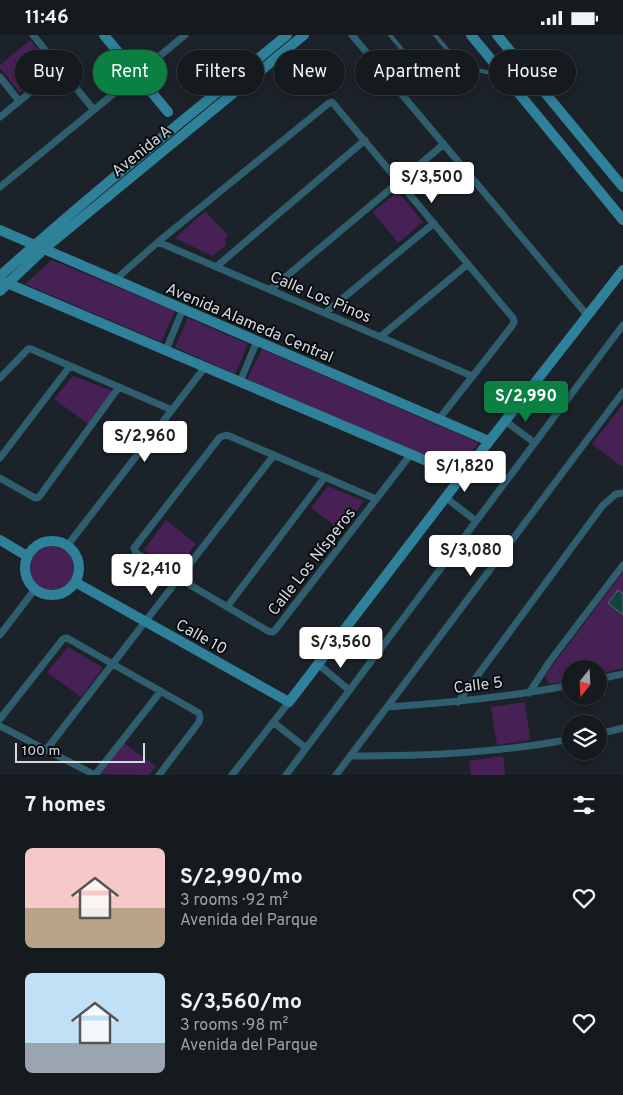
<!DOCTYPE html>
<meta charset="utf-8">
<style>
:root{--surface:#151a1f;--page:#1e2328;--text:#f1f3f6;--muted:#9da1a4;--line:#34383d;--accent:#0b8043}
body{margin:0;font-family:Overpass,sans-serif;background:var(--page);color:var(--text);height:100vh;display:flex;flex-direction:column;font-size:19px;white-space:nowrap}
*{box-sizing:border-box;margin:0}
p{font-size:16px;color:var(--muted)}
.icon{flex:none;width:28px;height:28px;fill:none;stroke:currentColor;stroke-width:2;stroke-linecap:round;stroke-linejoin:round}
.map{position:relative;height:740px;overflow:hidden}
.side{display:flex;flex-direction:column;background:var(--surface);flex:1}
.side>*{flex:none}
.banner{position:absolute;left:15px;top:15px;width:594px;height:45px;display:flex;gap:10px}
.needle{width:32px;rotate:198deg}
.buttons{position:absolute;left:562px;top:625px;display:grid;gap:10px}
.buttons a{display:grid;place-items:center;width:45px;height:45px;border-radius:50%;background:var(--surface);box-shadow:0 2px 8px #0003,0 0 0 1px var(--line);font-size:25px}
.scale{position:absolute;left:15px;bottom:12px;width:130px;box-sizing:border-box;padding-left:5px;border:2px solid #d5d9de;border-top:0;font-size:14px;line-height:18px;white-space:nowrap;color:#d5d9de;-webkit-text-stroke:4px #080b0e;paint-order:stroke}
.price{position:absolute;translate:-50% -42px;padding:0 11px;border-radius:5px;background:#fff;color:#222;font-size:16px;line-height:32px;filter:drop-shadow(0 1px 2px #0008)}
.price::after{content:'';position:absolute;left:50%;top:30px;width:15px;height:11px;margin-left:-8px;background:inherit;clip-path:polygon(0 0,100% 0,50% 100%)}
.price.on{background:var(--accent);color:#fff}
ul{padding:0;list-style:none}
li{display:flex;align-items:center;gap:15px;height:125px;padding:0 25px}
li span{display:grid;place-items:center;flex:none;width:140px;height:100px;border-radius:8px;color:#555}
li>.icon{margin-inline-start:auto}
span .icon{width:60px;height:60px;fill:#fffc;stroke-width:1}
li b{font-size:21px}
h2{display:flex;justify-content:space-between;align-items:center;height:60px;padding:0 25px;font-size:21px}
.pill{padding:0 18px;border-radius:22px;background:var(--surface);box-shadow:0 2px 8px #0003,0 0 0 1px var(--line);font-size:18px;line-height:45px}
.pill.on{background:var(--accent);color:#fff}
.status{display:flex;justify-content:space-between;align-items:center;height:35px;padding:0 25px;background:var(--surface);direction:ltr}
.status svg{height:14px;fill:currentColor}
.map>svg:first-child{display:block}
.green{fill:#472155}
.water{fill:#134341;stroke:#4d7070}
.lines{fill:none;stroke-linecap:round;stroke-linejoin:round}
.lane{stroke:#2f5e6e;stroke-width:4}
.street{stroke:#2f5e6e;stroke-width:7}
.secondary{stroke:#2f8099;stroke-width:10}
.labels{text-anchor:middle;stroke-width:4;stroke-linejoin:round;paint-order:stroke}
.street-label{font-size:16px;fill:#d5d9de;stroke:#080b0e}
</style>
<div class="status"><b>11:46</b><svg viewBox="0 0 49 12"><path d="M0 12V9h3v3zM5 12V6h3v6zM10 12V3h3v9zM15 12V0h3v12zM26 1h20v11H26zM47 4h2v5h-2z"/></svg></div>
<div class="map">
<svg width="623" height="740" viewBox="0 0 623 740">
<rect width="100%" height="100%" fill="#1c2229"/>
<path class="green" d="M30,5L53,31L20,58L0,33V30Z
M398,157L423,187L398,208L373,177Z
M205,176L228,200L225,204L226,210L212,221L175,203Z
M52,225L175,276L161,307L25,249Z
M188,283L248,309L235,339L175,312Z
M262,314L479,408L459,435L247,344Z
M73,341L112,356L88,389L54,364Z
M623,369V431H621L592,409Z
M328,451L364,466L342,496L311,473Z
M166,485L196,509L177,534L144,515Z
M30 533a22 22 0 1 1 44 0a22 22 0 1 1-44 0Z
M623,537V633L599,639V634H571V646L550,649L545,642L547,638Z
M68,612L103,633L81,662L47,637Z
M525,667L530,705L497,710L491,672Z
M122,707L156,731L149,740L97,739Z
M503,721L505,740H471L469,726Z"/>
<path class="water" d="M618,555L623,559V580L608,568Z"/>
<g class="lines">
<path class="lane" d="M390,0L435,54L462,32
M435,0L462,32L501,40"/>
<path class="street" d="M33,0L94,75
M352,0L587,280
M0,42L19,66
M0,82L60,33
M0,152L185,0
M158,207L472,341
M216,232L365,105
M115,245L158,207L329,68L332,67L513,283L514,287L512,291L439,384
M270,255L444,109
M325,278L434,188
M380,302L468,229
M166,315L183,274
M0,343L28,314H31L172,375
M240,347L257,306
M505,386L535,408
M0,423L70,331
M0,443L35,463L39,462L119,352
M445,462L476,486
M376,464L227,400L220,402L134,513L136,518L268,596L273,597L276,594L411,419
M67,511L205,332
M227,572L325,442
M0,600L35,554
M318,629L349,655
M599,644L623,639
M529,658L550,626L623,530
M458,667L603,470L616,459L623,458
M387,672C449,668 510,662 571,650
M0,684L63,604L67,603L199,678L200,682L199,687L159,740
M273,687L306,713
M0,691L95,740
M599,699L623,693
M46,715L274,420
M350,721C425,721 498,718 571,704
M95,740L161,656
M232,740L289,667
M286,740L623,290
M336,740L623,357"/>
<path class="secondary" d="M104,0L168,77
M471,0L623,185
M497,0L623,152
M0,195L489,406
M0,241C93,157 191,79 287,0
M0,245L462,441
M0,256L44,214L304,0
M0,505L27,521
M25 533a27 27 0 1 1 54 0a27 27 0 1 1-54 0Z
M75,547L289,667L462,441L623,235"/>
</g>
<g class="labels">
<g class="street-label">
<text transform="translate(141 115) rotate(-39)" y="6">Avenida A</text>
<text transform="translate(321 261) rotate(23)" y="6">Calle Los Pinos</text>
<text transform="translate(250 287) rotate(23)" y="6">Avenida Alameda Central</text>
<text transform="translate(311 526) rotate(-52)" y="6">Calle Los Nísperos</text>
<text transform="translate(202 601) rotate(29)" y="6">Calle 10</text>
<text transform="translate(478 649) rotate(-7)" y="6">Calle 5</text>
</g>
</g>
</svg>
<div class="buttons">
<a><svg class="needle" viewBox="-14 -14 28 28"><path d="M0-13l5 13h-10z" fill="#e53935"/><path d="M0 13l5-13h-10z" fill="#9da1a4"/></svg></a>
<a><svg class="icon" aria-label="layers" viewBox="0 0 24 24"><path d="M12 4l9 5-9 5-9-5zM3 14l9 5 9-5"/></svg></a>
</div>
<div class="scale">100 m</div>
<b class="price" style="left:432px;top:169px">S/3,500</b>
<b class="price on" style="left:526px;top:388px">S/2,990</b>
<b class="price" style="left:145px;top:428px">S/2,960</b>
<b class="price" style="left:465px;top:458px">S/1,820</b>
<b class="price" style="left:471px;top:542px">S/3,080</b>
<b class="price" style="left:152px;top:561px">S/2,410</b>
<b class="price" style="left:341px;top:634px">S/3,560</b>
<div class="banner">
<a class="pill">Buy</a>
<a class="pill on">Rent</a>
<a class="pill">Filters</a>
<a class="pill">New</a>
<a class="pill">Apartment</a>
<a class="pill">House</a>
</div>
</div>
<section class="side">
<h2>7 homes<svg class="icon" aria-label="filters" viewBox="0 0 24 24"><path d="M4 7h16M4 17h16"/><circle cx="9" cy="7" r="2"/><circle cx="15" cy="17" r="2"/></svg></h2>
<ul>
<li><span style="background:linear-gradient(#f6c9c9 60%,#b9a48a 0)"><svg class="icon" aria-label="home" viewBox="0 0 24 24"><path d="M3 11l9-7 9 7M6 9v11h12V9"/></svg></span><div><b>S/2,990/mo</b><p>3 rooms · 92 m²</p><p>Avenida del Parque</p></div><svg class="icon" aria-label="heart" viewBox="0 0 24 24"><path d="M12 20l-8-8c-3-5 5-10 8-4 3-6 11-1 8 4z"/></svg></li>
<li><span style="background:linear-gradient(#bfe0f5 70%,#9aa5b1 0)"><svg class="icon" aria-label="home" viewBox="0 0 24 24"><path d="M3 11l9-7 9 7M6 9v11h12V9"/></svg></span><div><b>S/3,560/mo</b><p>3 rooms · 98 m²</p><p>Avenida del Parque</p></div><svg class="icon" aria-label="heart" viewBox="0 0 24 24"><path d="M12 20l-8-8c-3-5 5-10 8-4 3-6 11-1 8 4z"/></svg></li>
</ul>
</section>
